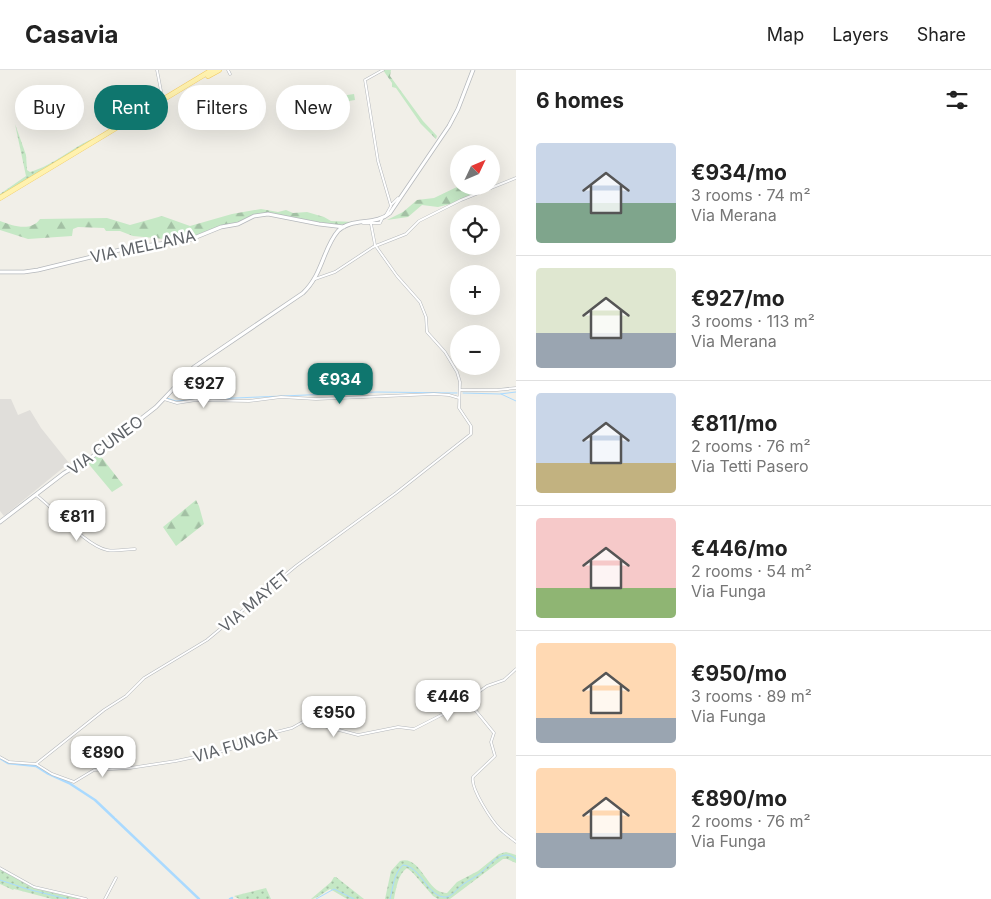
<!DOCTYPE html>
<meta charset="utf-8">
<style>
:root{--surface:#fff;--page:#f2f2f2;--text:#222;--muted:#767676;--line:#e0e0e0;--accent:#0f766e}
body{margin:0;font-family:Inter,sans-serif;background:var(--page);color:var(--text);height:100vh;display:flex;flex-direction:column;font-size:19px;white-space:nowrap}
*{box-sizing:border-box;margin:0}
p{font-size:16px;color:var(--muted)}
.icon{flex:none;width:28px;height:28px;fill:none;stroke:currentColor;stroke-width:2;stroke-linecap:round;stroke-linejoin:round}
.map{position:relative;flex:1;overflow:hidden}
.panel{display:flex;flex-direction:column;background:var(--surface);width:475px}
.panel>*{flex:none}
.banner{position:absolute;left:15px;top:15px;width:425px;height:45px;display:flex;gap:10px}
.needle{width:32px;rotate:46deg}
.controls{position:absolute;left:450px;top:75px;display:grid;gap:10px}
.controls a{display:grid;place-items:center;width:50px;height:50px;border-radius:50%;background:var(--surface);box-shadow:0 5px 20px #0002;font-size:25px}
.price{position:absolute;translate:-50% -42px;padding:0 11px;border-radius:10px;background:#fff;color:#222;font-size:16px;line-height:32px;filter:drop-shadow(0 1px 2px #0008)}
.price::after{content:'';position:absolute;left:50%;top:30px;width:15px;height:11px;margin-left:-8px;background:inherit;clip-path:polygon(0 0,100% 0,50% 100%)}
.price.selected{background:var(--accent);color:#fff}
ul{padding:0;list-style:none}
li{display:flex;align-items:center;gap:15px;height:125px;padding:0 20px}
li+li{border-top:1px solid var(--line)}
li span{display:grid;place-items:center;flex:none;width:140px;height:100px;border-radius:5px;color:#555}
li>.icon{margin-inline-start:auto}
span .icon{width:60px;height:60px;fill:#fffc;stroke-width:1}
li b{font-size:21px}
h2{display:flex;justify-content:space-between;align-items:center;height:60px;padding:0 20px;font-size:21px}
.chip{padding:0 18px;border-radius:22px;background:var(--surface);box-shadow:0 5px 20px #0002;font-size:18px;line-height:45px}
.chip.selected{background:var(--accent);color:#fff}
header{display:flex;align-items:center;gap:30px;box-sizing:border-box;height:70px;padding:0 25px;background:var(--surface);border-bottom:1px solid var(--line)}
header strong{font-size:24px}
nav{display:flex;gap:28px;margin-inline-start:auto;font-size:18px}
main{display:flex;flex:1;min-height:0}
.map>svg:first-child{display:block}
.industrial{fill:#e0deda}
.grass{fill:url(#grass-dots)}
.forest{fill:url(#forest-firs)}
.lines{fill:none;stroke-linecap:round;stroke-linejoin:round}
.stream{stroke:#aadaff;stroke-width:1}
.canal{stroke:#aadaff;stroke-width:2.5}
.minor-casing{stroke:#b5b8bc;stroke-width:3}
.tertiary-casing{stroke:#b5b8bc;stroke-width:4.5}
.primary-casing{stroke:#f2c960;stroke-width:5.5}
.minor{stroke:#fff;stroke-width:2}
.tertiary{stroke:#fff;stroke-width:3}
.primary{stroke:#fff2af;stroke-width:4.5}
.labels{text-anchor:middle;stroke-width:5;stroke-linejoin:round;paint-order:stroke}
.street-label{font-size:16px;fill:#5f6368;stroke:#fff}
</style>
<header>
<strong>Casavia</strong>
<nav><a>Map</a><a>Layers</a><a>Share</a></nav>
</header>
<main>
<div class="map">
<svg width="516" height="829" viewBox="0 0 516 829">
<defs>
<pattern id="grass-dots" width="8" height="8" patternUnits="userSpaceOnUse" patternTransform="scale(1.25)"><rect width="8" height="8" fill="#c5e8c5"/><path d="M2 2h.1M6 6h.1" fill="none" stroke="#a3c0a4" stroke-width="1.8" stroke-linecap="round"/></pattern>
<pattern id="forest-firs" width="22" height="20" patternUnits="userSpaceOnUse" patternTransform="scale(1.25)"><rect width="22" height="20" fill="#c5e8c5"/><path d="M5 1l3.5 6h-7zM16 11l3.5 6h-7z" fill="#a3c0a4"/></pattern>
</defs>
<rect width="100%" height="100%" fill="#f1efe8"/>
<path class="industrial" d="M0,329H11L18,345L30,340L41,358L69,393L4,446L0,441Z"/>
<path class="grass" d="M15,54L26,85L27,100L30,102C55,95 73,76 97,67L0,126V124L26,106Z
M506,782L516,785V793L507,789H503L450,829H438L433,826L413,803L407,798C398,804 396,819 394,829H385L391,801L400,791C422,785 426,824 447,823L457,812L478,801L499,784Z
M0,799L33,818L80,829H52L14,819L13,820L0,814Z
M334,807H336L364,829H347L330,819C324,822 317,829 311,829L331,812Z
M266,818L271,829H239L234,826Z"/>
<path class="forest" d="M383,0H391L390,6L423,51L437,66L436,69L421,54L396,18L392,17V13Z
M354,24L355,30L324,35L334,27Z
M459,116L489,117L450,134L438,137L422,135L408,147L387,150L403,142L417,130L434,128Z
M261,139L278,142L286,140L293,143L307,142L324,147L331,151L354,152L340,155L326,154L266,143L238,153L220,156L192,168L166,172L165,169L133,166L120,161H106L104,158L78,157L73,159L72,166L28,169L0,160V151C13,156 31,162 40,149L107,148L130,155L162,146L190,156L232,144Z
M99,384L123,415L112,422L87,392Z
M196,430L199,436L204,454L176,476L163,457Z"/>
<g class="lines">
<path class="stream" d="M463,323L500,324L516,322
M501,324L516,331
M167,328L176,331L208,329
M212,329L377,322L457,323
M0,810L27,819L67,829
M316,829L334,819L354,829
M390,829C393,817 394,803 403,795C421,796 428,829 447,827C453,825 457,819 462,815C469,810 478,806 484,800C493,792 503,778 516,789"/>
<path class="canal" d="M0,688L8,693L36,696L47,703L69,713L95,730L114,748
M115,749L199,829
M230,829L232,828"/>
<defs>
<path id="minor" d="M228,0L230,4
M383,0L365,10L378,91L391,136L386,145
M115,59L113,54L115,51L129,47L162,26L157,0
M391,135L398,128
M363,153H380L382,149
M315,209L335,202L373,177L406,164L419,151L461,130L516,108
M460,320H497L516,318
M164,329L177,333L196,330L249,331L281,327L316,329L434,324L449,325L459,328
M36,425C55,439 86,476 107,480C116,482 126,479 135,479
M467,630L494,663L491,672L495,686L473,707C470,718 492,751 500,759C505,764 511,768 516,772
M0,687L9,692L36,694L52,704L74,712L94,700L130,698L176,691L228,680L276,662L292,658L308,649L316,654L358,665L398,657L414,659L459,636L487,616L504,610L516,599
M36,694L104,640L126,626L144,608L207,570L296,496L396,423L471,364V356L459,338L460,312L457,302L445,282L427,262L426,247L420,232L397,206L375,175L371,154
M0,798L34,817L86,829
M105,829L116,808"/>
<path id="tertiary" d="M0,202H24L38,200L128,178L189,170L221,157L238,154L254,146L268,144L319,154L344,157
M0,452L64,403L92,387L156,337L194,297L303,223C323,204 323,178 338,161C352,147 375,156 390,143L449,56L458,39L473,0"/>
<path id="primary" d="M208,6L219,0
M0,128L212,0"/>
</defs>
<use href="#minor" class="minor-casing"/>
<use href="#tertiary" class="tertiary-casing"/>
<use href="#primary" class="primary-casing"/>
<use href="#minor" class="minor"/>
<use href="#tertiary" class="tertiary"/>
<use href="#primary" class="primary"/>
</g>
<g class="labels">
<g class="street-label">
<text transform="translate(143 176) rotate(-12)" y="6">VIA MELLANA</text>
<text transform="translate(105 375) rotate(-36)" y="6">VIA CUNEO</text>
<text transform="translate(254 531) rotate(-40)" y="6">VIA MAYET</text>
<text transform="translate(235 675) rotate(-16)" y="6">VIA FUNGA</text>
</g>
</g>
</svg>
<div class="controls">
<a><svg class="needle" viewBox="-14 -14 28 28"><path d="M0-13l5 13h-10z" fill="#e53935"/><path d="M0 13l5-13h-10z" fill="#767676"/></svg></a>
<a><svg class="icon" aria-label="locate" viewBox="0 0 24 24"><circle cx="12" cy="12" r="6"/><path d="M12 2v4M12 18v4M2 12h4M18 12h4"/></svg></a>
<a>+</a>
<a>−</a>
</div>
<b class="price selected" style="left:340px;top:335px">€934</b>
<b class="price" style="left:204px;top:339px">€927</b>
<b class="price" style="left:77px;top:472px">€811</b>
<b class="price" style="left:448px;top:652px">€446</b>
<b class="price" style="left:334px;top:668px">€950</b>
<b class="price" style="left:103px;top:708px">€890</b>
<div class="banner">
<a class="chip">Buy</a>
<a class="chip selected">Rent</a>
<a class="chip">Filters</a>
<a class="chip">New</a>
</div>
</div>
<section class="panel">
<h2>6 homes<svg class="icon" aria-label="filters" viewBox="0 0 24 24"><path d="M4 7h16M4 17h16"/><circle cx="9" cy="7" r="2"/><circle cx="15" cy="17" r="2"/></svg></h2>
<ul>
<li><span style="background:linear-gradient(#c9d6e8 60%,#7fa58c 0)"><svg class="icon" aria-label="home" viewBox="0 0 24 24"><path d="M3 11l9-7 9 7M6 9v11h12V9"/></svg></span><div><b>€934/mo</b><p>3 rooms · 74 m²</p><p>Via Merana</p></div></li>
<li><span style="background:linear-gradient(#dfe7d0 65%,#9aa5b1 0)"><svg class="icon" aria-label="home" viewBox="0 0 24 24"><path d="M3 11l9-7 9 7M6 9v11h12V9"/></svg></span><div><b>€927/mo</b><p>3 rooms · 113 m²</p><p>Via Merana</p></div></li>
<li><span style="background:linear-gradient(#c9d6e8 70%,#c2b280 0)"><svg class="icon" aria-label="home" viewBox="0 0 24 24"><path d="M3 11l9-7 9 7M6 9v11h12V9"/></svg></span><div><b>€811/mo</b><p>2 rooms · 76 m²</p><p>Via Tetti Pasero</p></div></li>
<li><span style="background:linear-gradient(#f6c9c9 70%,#8fb573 0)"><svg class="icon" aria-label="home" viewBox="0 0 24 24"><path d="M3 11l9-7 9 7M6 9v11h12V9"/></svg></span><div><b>€446/mo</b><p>2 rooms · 54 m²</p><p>Via Funga</p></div></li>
<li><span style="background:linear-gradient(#ffd9b3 75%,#9aa5b1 0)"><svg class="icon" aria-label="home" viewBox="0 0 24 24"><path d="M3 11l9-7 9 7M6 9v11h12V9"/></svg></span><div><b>€950/mo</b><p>3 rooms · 89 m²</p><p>Via Funga</p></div></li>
<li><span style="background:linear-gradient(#ffd9b3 65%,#9aa5b1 0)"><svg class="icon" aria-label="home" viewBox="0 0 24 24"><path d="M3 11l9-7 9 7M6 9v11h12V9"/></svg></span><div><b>€890/mo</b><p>2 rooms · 76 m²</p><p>Via Funga</p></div></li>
</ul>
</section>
</main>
